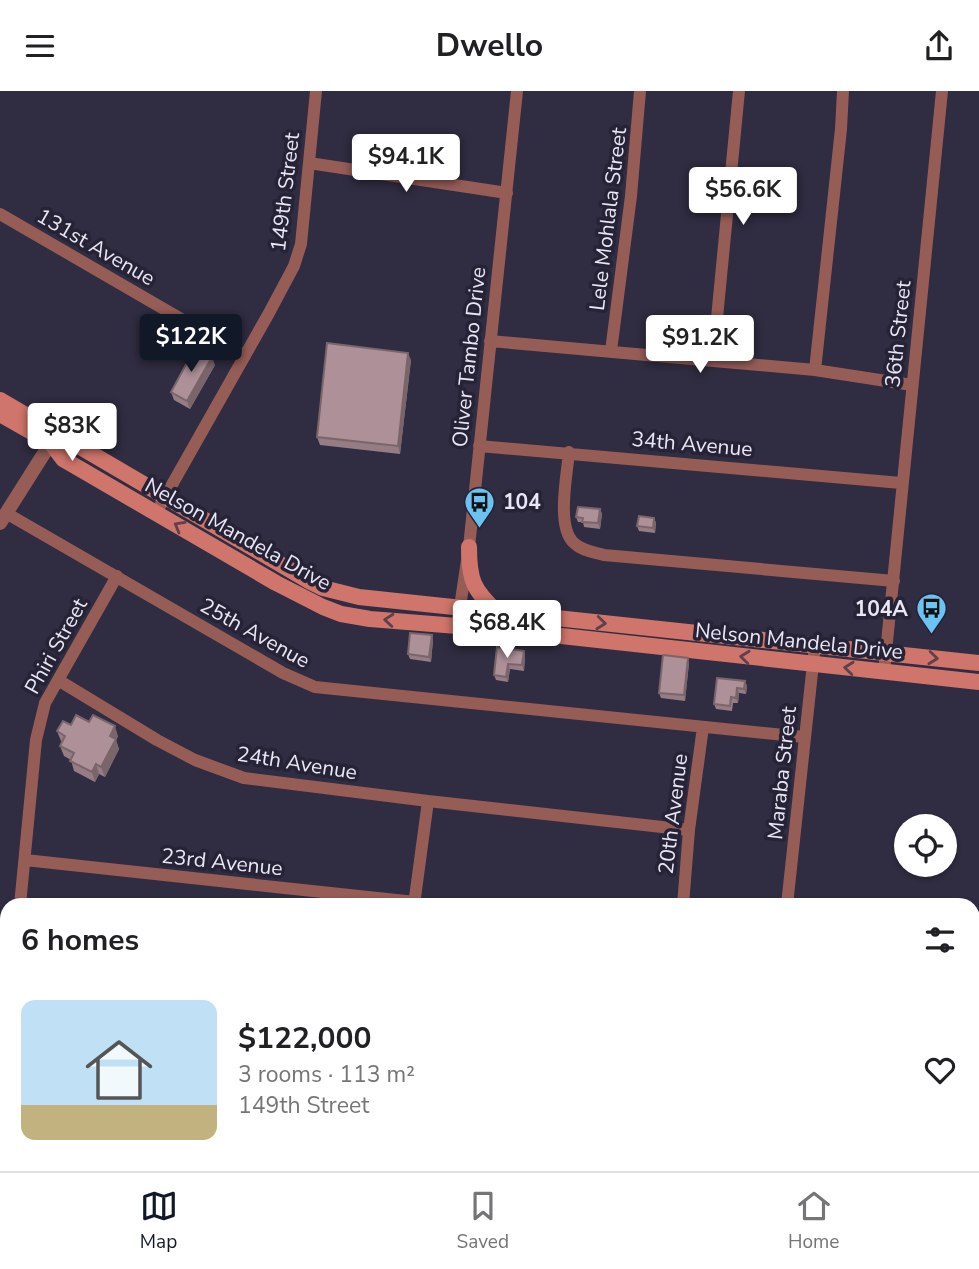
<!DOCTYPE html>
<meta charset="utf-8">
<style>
:root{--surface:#fff;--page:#f2f2f2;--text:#202124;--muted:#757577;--line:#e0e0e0;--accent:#111827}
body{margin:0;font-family:"Nunito Sans",sans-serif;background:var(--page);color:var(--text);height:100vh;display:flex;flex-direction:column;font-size:26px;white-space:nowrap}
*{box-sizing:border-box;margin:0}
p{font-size:23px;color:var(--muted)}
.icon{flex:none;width:38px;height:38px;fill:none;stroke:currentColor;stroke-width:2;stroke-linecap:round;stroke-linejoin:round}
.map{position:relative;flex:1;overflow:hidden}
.drawer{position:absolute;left:0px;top:807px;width:980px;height:275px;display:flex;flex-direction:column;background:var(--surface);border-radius:21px 21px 0 0;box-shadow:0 2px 5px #0004}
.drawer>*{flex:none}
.controls{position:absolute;left:894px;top:723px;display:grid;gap:14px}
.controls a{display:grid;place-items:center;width:63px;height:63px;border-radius:50%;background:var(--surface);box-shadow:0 2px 5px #0004;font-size:35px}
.price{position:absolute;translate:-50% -60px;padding:0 16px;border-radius:7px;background:#fff;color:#222;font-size:23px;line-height:46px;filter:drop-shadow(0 2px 4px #0008)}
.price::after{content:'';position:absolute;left:50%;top:42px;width:21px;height:16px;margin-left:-10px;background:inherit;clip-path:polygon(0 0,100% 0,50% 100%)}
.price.current{background:var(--accent);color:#fff}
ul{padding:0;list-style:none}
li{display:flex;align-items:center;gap:21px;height:175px;padding:0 21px}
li+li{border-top:2px solid var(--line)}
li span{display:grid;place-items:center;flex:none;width:196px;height:140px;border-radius:14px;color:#555}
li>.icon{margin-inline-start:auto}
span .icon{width:84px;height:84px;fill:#fffc;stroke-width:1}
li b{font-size:30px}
h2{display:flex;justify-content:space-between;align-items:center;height:84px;padding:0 21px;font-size:30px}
header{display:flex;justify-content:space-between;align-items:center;height:91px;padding:0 21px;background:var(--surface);font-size:32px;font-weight:700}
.dock{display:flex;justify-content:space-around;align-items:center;height:98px;border-top:2px solid var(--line);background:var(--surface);font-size:19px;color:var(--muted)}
.dock a{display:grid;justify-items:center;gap:4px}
.dock .current{color:var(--accent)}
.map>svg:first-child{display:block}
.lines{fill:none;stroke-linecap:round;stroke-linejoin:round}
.minor{stroke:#965d57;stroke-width:12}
.tertiary{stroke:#965d57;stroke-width:14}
.secondary{stroke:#cf756b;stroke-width:16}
.wall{fill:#967c84}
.shaded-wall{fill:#7a656b}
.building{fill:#ae9099;stroke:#7a656b;stroke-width:2}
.oneway{stroke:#614049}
.labels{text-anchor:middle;stroke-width:7;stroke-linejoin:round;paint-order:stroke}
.street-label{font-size:21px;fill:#e9e7f5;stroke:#262337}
.poi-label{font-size:21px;font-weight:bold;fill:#e9e7f5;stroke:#262337;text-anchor:start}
</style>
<header><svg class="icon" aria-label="menu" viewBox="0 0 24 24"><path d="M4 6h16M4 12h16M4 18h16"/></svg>Dwello<svg class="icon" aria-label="share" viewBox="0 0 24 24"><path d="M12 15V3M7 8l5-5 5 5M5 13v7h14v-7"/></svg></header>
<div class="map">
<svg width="979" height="1080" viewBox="0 0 979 1080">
<rect width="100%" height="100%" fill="#302c41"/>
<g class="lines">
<path class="minor" d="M309,72L507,102
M0,123L245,265
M490,250L815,279L912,294
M611,260L631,105L640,0
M713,268L739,0
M815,279L841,38L843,0
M479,355L901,392
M569,361C567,384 556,436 574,452C582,460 594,461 604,464L894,490
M6,422L283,582L315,596L804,646
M156,422L269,222L294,175L301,153L316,0
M457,536L469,456L517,0
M884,581L942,0
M58,589L157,649L195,669L244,687L428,710L689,739
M25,769L415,811
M20,814L36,649L45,612L117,485
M414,814L428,710
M683,814L689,739L703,636
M787,814L815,554
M0,997L7,930
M973,1021L979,1026
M0,1071L7,1072
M28,1074L71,1080
M460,1074L463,1080
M574,1074L577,1080
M285,1080L296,1074
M515,1080L526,1074"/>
<path class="tertiary" d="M0,432L55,345"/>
<path class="secondary" d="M0,309L309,490L323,497L359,506L979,572
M0,323L51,352L63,368L276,492L323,516L341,523L370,528L507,539L979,591
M469,456C469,489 473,499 498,522"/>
</g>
<path class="wall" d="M411,269L400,363L320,354L317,346Z
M215,274L190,318L174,309L171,301Z
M600,418L602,423L600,438L584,436L583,431H578L576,426Z
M654,427L656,432L655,442L639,440L637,435Z
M432,544L433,549L431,571L410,568L408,563Z
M524,560L525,565L524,580L510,578L508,591L496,589L494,584Z
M689,572L685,610L661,607L659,602Z
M745,590L747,595L746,603L739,602L738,612H733L732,620L716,618L714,613Z
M71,634L118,645L116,649L119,658L105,686L99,683L95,691L74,680L71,669L64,665L60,655L62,651L61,650L57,640Z"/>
<path class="shaded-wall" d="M408,262L411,269L400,363L398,355Z
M212,266L215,274L190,318L187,310Z
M600,418L602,423L600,438L598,432Z
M654,427L656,432L655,442L653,437Z
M432,544L433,549L431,571L429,566Z
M524,560L525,565L524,580L522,574Z
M688,567L689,572L685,610L684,604Z
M508,573L510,578L508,591L506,586Z
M745,590L747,595L746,603L744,598Z
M737,597L739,602L738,612L736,607Z
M115,635L118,645L116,649L119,658L105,686L101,676L110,645Z
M96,673L99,683L95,691L92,681Z"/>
<path class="building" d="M327,252L408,262L398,355L317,346Z
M195,257L212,266L187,310L171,301Z
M578,416L600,418L598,432L582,431L583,427L576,426Z
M639,425L654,427L653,437L637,435Z
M410,542L432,544L429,566L408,563Z
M497,556L524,560L522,574L508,573L506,586L494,584Z
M663,564L688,567L684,604L659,602Z
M717,587L745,590L744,598L737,597L736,607L731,606L730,615L714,613Z
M76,624L89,631L93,624L115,635L110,645L116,648L101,676L96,673L92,681L70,670L74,662L60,655L65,645L57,640L63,630L71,634Z"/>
<defs><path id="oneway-chevron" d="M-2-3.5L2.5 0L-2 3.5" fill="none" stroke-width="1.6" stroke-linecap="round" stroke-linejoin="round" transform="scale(1.75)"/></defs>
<g class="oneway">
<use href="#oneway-chevron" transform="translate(179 435) rotate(-150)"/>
<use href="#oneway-chevron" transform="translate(389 529) rotate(-175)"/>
<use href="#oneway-chevron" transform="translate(601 532) rotate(6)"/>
<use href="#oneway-chevron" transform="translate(745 566) rotate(-174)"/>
<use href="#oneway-chevron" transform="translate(933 567) rotate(6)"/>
<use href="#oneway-chevron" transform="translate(849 577) rotate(-174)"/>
</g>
<defs>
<symbol id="bus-pin" viewBox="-11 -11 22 30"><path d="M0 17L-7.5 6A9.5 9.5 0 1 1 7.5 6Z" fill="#6ac3f1" stroke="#262337"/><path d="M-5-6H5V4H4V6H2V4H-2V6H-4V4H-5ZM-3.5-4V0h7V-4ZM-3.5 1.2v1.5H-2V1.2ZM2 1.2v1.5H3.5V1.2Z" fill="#111"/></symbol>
</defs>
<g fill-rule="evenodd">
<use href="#bus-pin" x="462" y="394" width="35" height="47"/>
<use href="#bus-pin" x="914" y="500" width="35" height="47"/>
</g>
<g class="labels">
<g class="street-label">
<text transform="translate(285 101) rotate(-83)" y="7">149th Street</text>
<text transform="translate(608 128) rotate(-83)" y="7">Lele Mohlala Street</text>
<text transform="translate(96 156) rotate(30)" y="7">131st Avenue</text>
<text transform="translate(898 243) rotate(-84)" y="7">36th Street</text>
<text transform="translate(469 266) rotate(-84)" y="7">Oliver Tambo Drive</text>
<text transform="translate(692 353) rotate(5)" y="7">34th Avenue</text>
<text transform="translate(238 443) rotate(29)" y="7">Nelson Mandela Drive</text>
<text transform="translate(255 542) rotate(29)" y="7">25th Avenue</text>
<text transform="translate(799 550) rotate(6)" y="7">Nelson Mandela Drive</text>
<text transform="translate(56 555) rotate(-61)" y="7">Phiri Street</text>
<text transform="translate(297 672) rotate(9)" y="7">24th Avenue</text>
<text transform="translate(782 682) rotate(-84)" y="7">Maraba Street</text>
<text transform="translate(673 723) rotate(-83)" y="7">20th Avenue</text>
<text transform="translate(222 771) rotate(6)" y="7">23rd Avenue</text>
</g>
<g class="poi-label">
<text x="503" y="418">104</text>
<text x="908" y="525" text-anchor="end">104A</text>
</g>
</g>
</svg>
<div class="controls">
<a><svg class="icon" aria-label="locate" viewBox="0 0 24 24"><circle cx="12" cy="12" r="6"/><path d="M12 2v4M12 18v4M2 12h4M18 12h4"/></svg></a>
</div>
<b class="price" style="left:406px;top:103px">$94.1K</b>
<b class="price" style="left:743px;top:136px">$56.6K</b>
<b class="price current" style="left:191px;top:283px">$122K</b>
<b class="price" style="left:700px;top:284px">$91.2K</b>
<b class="price" style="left:72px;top:372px">$83K</b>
<b class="price" style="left:507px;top:569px">$68.4K</b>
<section class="drawer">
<h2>6 homes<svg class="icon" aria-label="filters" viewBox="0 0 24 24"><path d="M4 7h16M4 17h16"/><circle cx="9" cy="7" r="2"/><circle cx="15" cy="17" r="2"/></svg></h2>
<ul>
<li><span style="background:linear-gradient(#bfe0f5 75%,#c2b280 0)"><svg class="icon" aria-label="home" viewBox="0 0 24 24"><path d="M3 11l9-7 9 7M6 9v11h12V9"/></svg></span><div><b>$122,000</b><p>3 rooms · 113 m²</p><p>149th Street</p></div><svg class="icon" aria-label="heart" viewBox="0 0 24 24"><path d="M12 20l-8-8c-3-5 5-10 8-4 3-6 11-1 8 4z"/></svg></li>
</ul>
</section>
</div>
<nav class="dock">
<a class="current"><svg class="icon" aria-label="map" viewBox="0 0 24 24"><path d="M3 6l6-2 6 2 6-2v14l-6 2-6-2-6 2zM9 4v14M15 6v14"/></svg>Map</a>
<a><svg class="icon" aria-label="saved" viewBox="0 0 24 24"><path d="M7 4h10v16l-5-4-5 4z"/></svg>Saved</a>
<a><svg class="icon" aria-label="home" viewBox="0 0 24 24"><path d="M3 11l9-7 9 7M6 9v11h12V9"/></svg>Home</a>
</nav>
